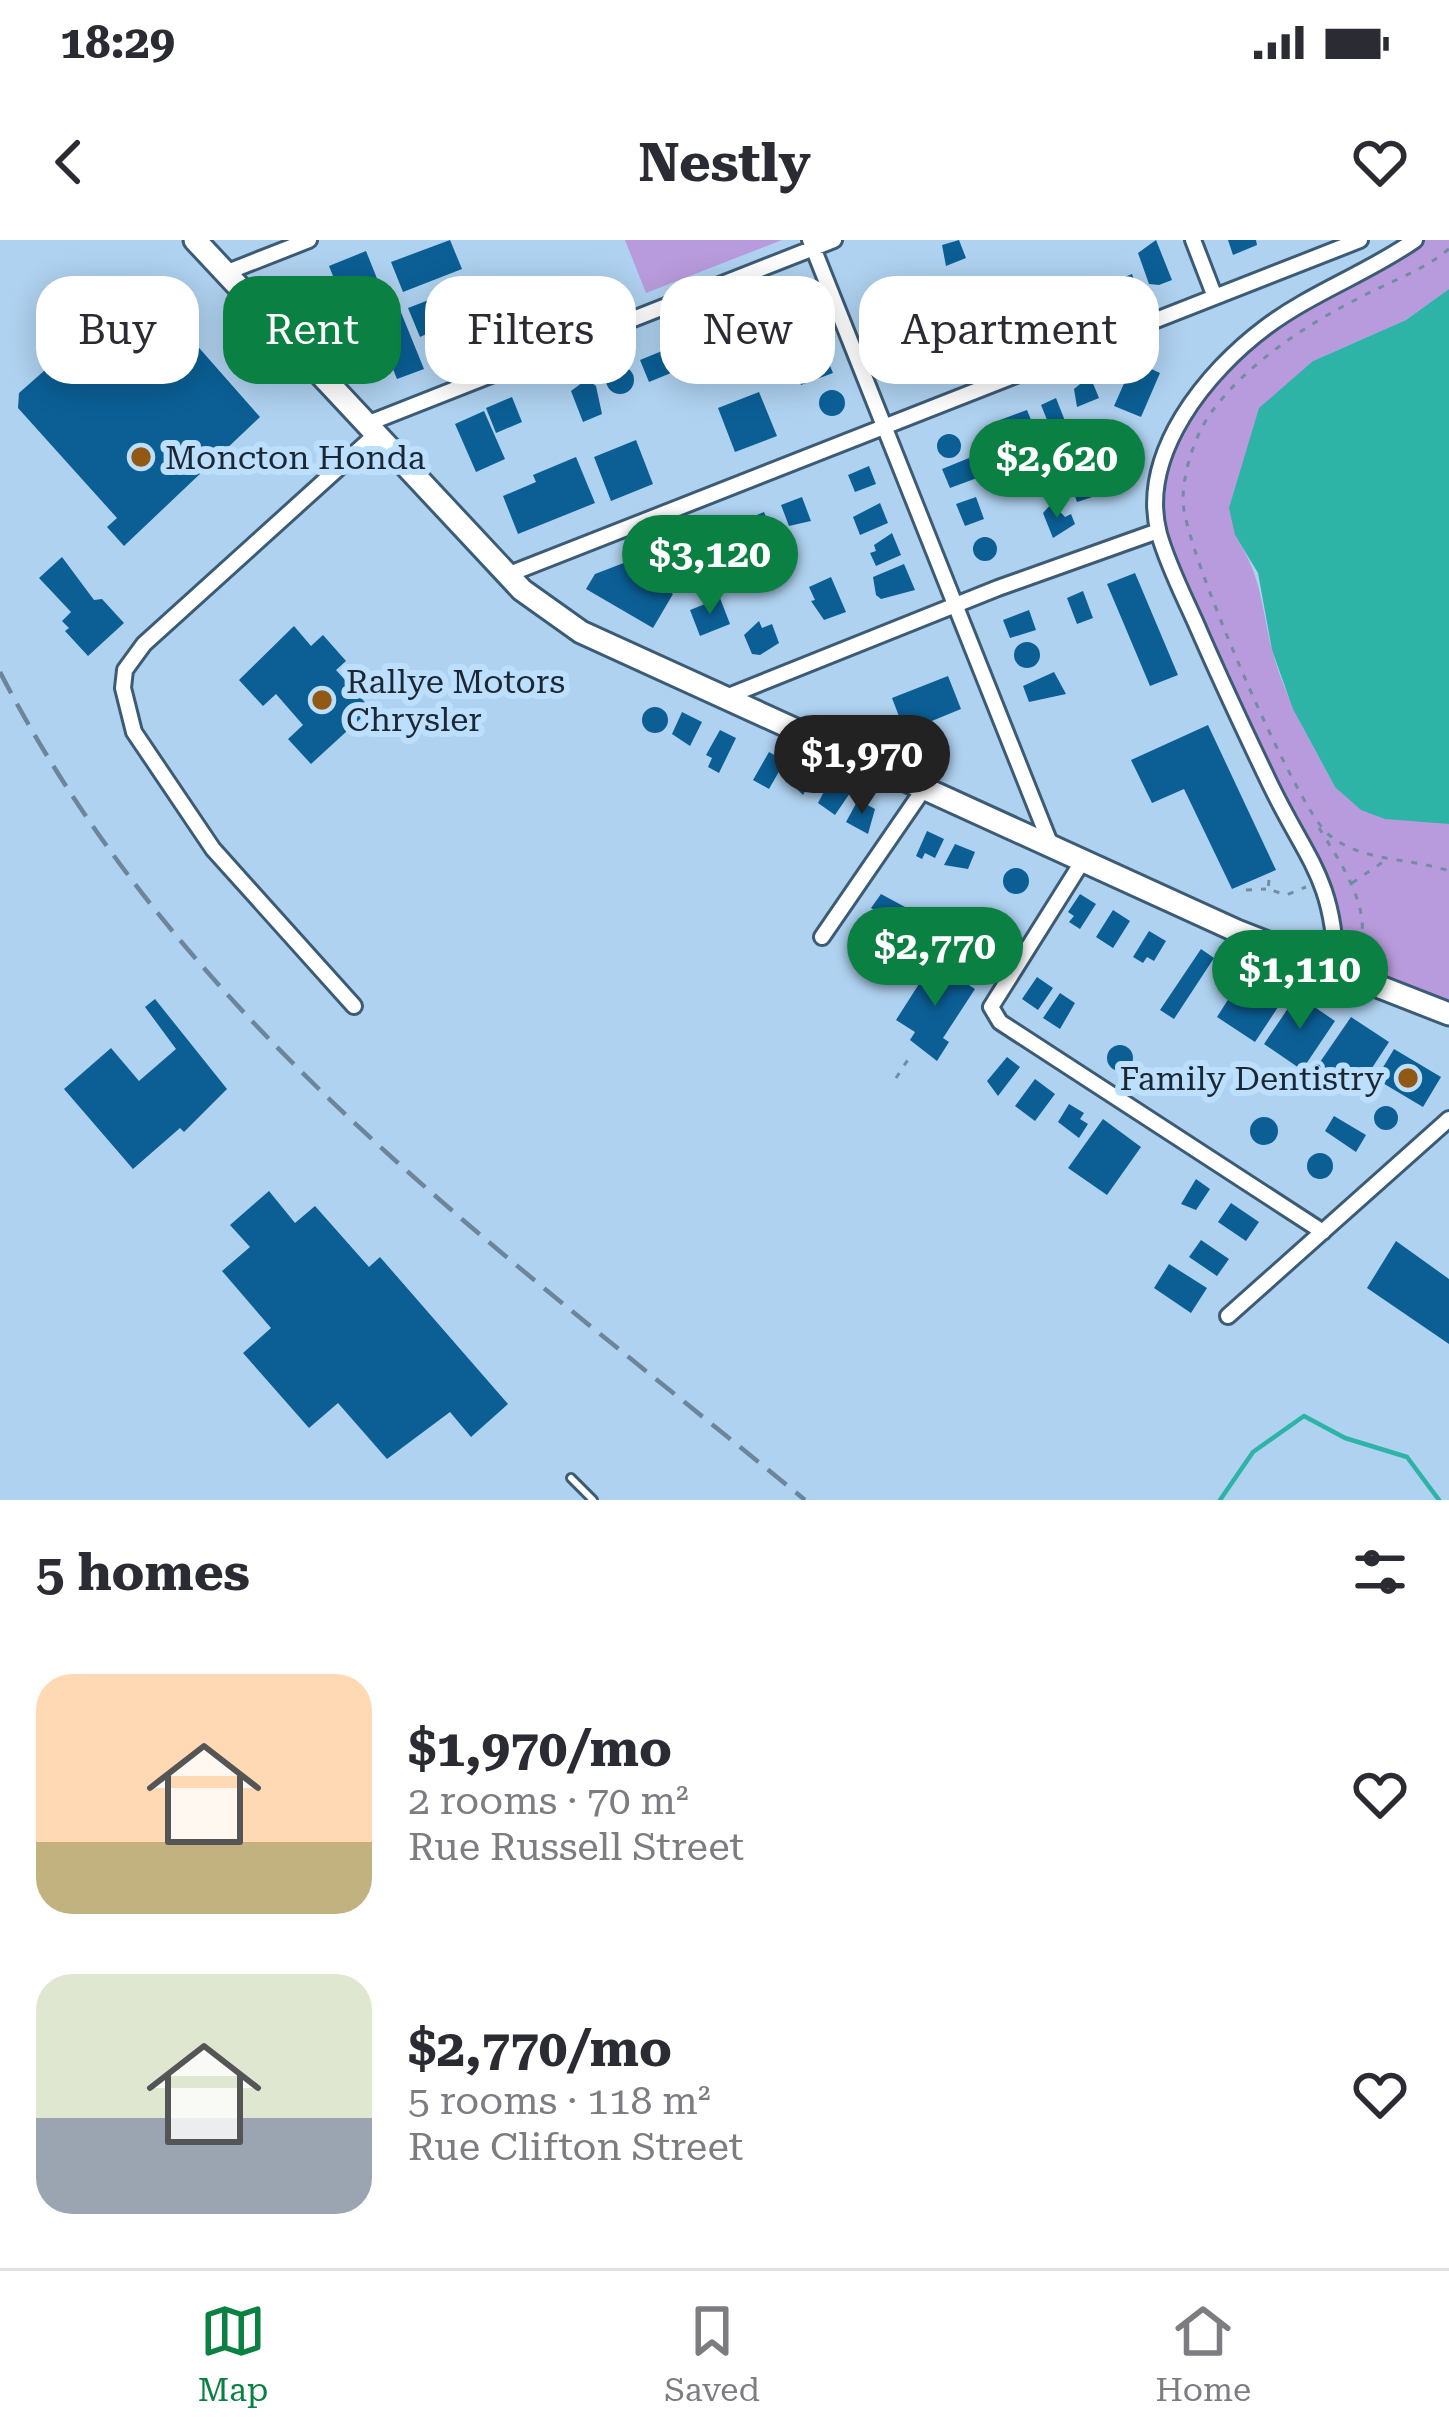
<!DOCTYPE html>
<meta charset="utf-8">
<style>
:root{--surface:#fff;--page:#f7f7f7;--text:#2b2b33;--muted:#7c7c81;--line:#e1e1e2;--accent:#0b8043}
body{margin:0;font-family:"Roboto Serif",serif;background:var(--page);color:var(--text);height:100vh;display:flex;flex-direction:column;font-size:45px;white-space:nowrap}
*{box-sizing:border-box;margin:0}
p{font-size:39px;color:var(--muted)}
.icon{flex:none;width:66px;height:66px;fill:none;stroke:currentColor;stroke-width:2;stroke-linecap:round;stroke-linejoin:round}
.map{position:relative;height:1260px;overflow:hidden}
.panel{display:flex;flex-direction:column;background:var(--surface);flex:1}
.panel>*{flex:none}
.guide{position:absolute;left:36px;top:36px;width:1377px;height:108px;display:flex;gap:24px}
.price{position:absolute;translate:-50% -102px;padding:0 27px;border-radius:42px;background:var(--accent);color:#fff;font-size:39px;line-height:78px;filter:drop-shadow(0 3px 6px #0008)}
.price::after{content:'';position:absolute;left:50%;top:72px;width:36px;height:27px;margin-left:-18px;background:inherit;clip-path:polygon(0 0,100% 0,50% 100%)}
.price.active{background:#222;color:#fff}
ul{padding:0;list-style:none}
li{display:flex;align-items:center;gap:36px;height:300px;padding:0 36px}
li span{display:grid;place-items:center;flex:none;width:336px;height:240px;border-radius:36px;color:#555}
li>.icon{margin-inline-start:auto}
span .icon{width:144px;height:144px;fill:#fffc;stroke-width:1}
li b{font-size:51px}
h2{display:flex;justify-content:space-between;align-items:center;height:144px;padding:0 36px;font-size:51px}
.chip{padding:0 42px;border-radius:36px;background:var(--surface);box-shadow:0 6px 30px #0003;font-size:42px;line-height:108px}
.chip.active{background:var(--accent);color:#fff}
.status{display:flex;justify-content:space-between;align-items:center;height:84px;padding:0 60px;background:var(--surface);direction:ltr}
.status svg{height:33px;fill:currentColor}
header{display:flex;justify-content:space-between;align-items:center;height:156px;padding:0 36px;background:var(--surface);font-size:54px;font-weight:700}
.tab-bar{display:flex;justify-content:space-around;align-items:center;height:168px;border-top:3px solid var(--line);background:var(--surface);font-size:33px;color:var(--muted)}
.tab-bar a{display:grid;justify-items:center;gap:6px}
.tab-bar .active{color:var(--accent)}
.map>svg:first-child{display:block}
.green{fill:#b89bdc}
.water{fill:#2db4a7}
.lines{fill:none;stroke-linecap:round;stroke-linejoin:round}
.stream{stroke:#2db4a7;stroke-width:4.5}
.building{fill:#0b5f95}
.service-casing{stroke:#3c5b75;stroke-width:12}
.minor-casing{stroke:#3c5b75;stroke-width:20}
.primary-casing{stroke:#3c5b75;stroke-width:27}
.path{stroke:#728ca3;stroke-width:3;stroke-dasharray:6 9;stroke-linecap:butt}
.service{stroke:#fff;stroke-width:6}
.minor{stroke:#fff;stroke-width:14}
.primary{stroke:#fff;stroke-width:21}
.rail{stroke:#6c859b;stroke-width:4.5;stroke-dasharray:24 12;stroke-linecap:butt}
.poi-dot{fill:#925915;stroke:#bcdffd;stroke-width:4.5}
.labels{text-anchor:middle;stroke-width:12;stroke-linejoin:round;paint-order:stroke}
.poi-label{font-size:33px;fill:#1b2834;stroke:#bcdffd;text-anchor:start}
</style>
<div class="status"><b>18:29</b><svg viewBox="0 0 49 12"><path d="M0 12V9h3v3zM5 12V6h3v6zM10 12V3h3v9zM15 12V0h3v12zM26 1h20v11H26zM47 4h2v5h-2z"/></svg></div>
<header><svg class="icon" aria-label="back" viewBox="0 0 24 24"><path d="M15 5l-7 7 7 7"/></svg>Nestly<svg class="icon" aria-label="heart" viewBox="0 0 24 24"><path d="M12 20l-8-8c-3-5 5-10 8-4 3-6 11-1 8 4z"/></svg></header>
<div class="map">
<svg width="1449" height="1260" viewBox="0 0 1449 1260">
<rect width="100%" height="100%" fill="#afd2f0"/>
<path class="green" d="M625,0H782L646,53Z
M1415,0H1449V49L1406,80L1313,121L1235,295C1263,340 1260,361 1272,410C1285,459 1311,502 1335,547L1449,584V774L1336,728L1335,676L1173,331L1156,261L1187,167L1261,90Z"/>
<path class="water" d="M1449,49V584L1385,579L1361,570L1335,547L1293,469L1272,410L1258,333L1235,295L1229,268L1259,168L1313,121L1406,80Z"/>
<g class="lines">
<path class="stream" d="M1220,1260L1253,1212L1304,1176L1345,1198L1407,1217L1439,1260"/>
</g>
<path class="building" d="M450,0L462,29L403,52L391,22Z
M959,0L966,18L946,26L942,5Z
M1156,0L1172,40L1159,45L1149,44L1138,13Z
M1228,0H1256L1257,5L1233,15Z
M366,11L380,46L343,61L329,26Z
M1132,34L1138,51L1121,58L1110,43Z
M1098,39L1108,63L1092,70L1081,46Z
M874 57a12 12 0 1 1 24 0a12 12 0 1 1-24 0Z
M460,48L469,71L431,86L433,91L420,97L408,68Z
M149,51L260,177L124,306L107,287L117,278L18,168L19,153L70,108L78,114Z
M797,52L803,66L782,74L779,65L774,67L772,62Z
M1046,56L1048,61L1059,57L1067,79L1063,86L1048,87L1038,59Z
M400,70L424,129L397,139L373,80Z
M1029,71L1037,91L1011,102L1003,82Z
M923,82L926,106L896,118L887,96Z
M988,82L999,108L968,114L959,93Z
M730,84L742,104L713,116L705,96Z
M814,89L821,105L800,113L794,97Z
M681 111a13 13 0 1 1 26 0a13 13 0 1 1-26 0Z
M823,109L833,133L801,145L792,122Z
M662,111L671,133L649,142L640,120Z
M931,113L932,128L907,138L902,124Z
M1134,121L1160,133L1141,177L1114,166Z
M606 140a14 14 0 1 1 28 0a14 14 0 1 1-28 0Z
M587,139L596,146L602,174L583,182L571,151Z
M1085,140L1092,141L1099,158L1077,167L1074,149Z
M819 163a13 13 0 1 1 26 0a13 13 0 1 1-26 0Z
M759,152L777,196L735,212L718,168Z
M512,157L522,182L496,193L486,168Z
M1056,158L1067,186L1052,192L1041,165Z
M1027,170L1037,195L1010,206L1000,180Z
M484,171L505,219L476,232L455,184Z
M937 206a12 12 0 1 1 24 0a12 12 0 1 1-24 0Z
M636,200L653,244L611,261L594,217Z
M1110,216L1120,248L1077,262L1066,230Z
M576,217L595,263L518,294L503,256L536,242L533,235Z
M969,218L977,238L950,248L942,229Z
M869,226L876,244L855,252L848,235Z
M802,257L811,281L789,286L781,265Z
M976,257L984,279L965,286L956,264Z
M880,263L888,283L860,295L853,277Z
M1052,263L1065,277L1071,274L1075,284L1053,298L1043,273Z
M764,272L772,292L746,303L738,283Z
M725,280L753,332L737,339L714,291Z
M892,293L901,315L876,326L870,313L876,311L874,305Z
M973 309a12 12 0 1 1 24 0a12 12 0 1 1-24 0Z
M62,317L94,360L102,359L124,383L88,416L65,391L69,388L62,381L71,372L39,338Z
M634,319L665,337L659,346L673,354L653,388L586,349L595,334Z
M904,324L915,350L881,359L876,355L873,337Z
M1135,333L1178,435L1150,446L1107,344Z
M831,337L846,372L824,380L811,361L815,360L809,347Z
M1083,351L1093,378L1077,384L1067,358Z
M720,358L730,384L700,396L690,370Z
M1029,370L1036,390L1010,398L1003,380Z
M759,381L762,388L772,384L779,403L760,415L752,414L744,395Z
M294,386L311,406L323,395L346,421L336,430L371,469L311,524L288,499L303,485L276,454L263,466L239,440Z
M1014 415a13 13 0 1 1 26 0a13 13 0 1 1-26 0Z
M1054,432L1066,454L1029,462L1023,446Z
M948,436L961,469L905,492L892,458Z
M642 480a13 13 0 1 1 26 0a13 13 0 1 1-26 0Z
M682,472L702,482L690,506L672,494Z
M1208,485L1276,630L1232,649L1184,549L1152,563L1131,520Z
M720,490L736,498L719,533L708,527L712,518L706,515Z
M769,512L785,521L769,549L753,540Z
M798,525L815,534L803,555L790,542Z
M835,542L852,550L835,575L818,563L828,544Z
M858,560L875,569L868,594L846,582Z
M927,591L944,599L935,618L925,613L922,619L916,616Z
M955,604L975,612L968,629L944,625Z
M1003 641a13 13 0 1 1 26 0a13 13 0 1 1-26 0Z
M881,654L905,667L894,681L871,668Z
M1080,654L1096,664L1080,689L1069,682L1074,676L1068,672Z
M1113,670L1130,681L1113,708L1096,697Z
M863,680L881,692L870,708L852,695Z
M1149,691L1166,701L1154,721L1147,717L1143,723L1133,717Z
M972,693L1001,710L991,728L962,712Z
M1201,709L1214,718L1174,779L1160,770Z
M933,722L975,749L943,798L949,802L937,821L910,800L915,792L896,780Z
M1245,733L1284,758L1255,802L1217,777Z
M1037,737L1053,748L1038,770L1022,759Z
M1060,753L1075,763L1060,789L1043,778Z
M1297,755L1335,781L1302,830L1264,804Z
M155,759L227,849L184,892L180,888L133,929L64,849L111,808L139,841L176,809L145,767Z
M1351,777L1389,802L1357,851L1318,825Z
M1107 818a13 13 0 1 1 26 0a13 13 0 1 1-26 0Z
M1394,809L1441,837L1423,867L1376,839Z
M1007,817L1020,827L998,856L987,841Z
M1145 841a13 13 0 1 1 26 0a13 13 0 1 1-26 0Z
M1035,839L1055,854L1035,881L1015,866Z
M1069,864L1084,873L1080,879L1088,884L1079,898L1058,882Z
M1374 878a12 12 0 1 1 24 0a12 12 0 1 1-24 0Z
M1334,876L1366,895L1356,912L1325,891Z
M1250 891a14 14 0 1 1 28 0a14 14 0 1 1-28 0Z
M1103,879L1141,907L1107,955L1068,928Z
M1307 926a13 13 0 1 1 26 0a13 13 0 1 1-26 0Z
M1196,939L1210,949L1196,970L1181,964Z
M269,951L295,983L315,966L369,1027L380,1017L508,1164L471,1197L450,1172L387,1219L338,1163L309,1188L243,1113L271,1088L222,1031L250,1007L230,985Z
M1231,963L1259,982L1246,1001L1218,982Z
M1201,1000L1229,1019L1217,1036L1189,1017Z
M1396,1001L1449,1039V1104L1367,1048Z
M1169,1024L1207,1048L1191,1073L1154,1048Z"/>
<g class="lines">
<defs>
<path id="service" d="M571,1238L593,1260"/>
<path id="minor" d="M810,0L1052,608
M1193,0L1215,57
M225,33L309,0
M364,185L834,0
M507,335L1360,0
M721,459L998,348L1158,291
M1082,622L991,767L1000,782L1323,992
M822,697L923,550
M1336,728C1334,638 1306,619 1270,544C1246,494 1223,445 1201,395C1187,362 1169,329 1159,294C1138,214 1207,131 1266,87C1313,52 1368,33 1415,0
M354,766L213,609L134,492L123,448L125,430L144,404L374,196
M1228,1076L1449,879"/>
<path id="primary" d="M195,0L522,350L581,392L1237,691L1449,774"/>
</defs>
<use href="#service" class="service-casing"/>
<use href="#minor" class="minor-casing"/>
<use href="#primary" class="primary-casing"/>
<path class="path" d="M1449,9C1422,31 1391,41 1361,57C1307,84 1246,124 1210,174C1194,198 1183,232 1183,261C1183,306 1295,566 1328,594C1362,623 1409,617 1449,631
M1319,588C1339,620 1381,680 1353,716
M1269,640L1268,649L1286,655L1306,647
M1352,643L1389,618
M1246,650L1266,649
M896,838L909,818"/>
<use href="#service" class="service"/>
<use href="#minor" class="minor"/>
<use href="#primary" class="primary"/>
<path class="rail" d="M0,432C184,789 502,1010 805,1260"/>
</g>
<g class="poi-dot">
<circle cx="141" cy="217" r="12"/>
<circle cx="322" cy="460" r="12"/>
<circle cx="1408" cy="838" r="12"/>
</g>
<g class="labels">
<g class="poi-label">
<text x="165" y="229">Moncton Honda</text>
<text x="346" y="453">Rallye Motors<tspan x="346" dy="38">Chrysler</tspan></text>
<text x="1384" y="850" text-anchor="end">Family Dentistry</text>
</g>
</g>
</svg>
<b class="price" style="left:1057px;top:281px">$2,620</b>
<b class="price" style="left:710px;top:377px">$3,120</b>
<b class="price active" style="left:862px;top:577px">$1,970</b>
<b class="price" style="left:935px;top:769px">$2,770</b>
<b class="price" style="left:1300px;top:792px">$1,110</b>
<div class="guide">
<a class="chip">Buy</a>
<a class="chip active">Rent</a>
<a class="chip">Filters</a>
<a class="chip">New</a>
<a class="chip">Apartment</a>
</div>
</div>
<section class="panel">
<h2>5 homes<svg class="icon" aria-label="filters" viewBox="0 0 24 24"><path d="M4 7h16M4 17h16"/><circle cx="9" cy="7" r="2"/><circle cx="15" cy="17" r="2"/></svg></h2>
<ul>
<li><span style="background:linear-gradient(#ffd9b3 70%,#c2b280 0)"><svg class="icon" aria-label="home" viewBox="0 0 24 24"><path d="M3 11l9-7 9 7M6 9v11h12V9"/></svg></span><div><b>$1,970/mo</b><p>2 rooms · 70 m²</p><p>Rue Russell Street</p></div><svg class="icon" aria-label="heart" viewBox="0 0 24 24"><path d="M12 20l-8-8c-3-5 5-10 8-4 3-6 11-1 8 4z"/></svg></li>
<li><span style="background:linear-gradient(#dfe7d0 60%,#9aa5b1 0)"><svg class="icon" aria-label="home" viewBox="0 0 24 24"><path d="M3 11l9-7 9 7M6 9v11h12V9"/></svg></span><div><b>$2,770/mo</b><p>5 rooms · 118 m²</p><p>Rue Clifton Street</p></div><svg class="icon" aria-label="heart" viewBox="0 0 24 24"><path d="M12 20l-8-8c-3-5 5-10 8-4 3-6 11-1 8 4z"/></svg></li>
</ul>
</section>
<nav class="tab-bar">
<a class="active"><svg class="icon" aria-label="map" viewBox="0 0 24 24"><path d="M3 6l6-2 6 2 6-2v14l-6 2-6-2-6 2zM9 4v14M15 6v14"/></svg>Map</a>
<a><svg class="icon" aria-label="saved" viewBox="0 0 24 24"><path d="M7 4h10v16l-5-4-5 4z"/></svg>Saved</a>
<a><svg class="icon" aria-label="home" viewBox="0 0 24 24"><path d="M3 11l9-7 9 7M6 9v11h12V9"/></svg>Home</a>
</nav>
